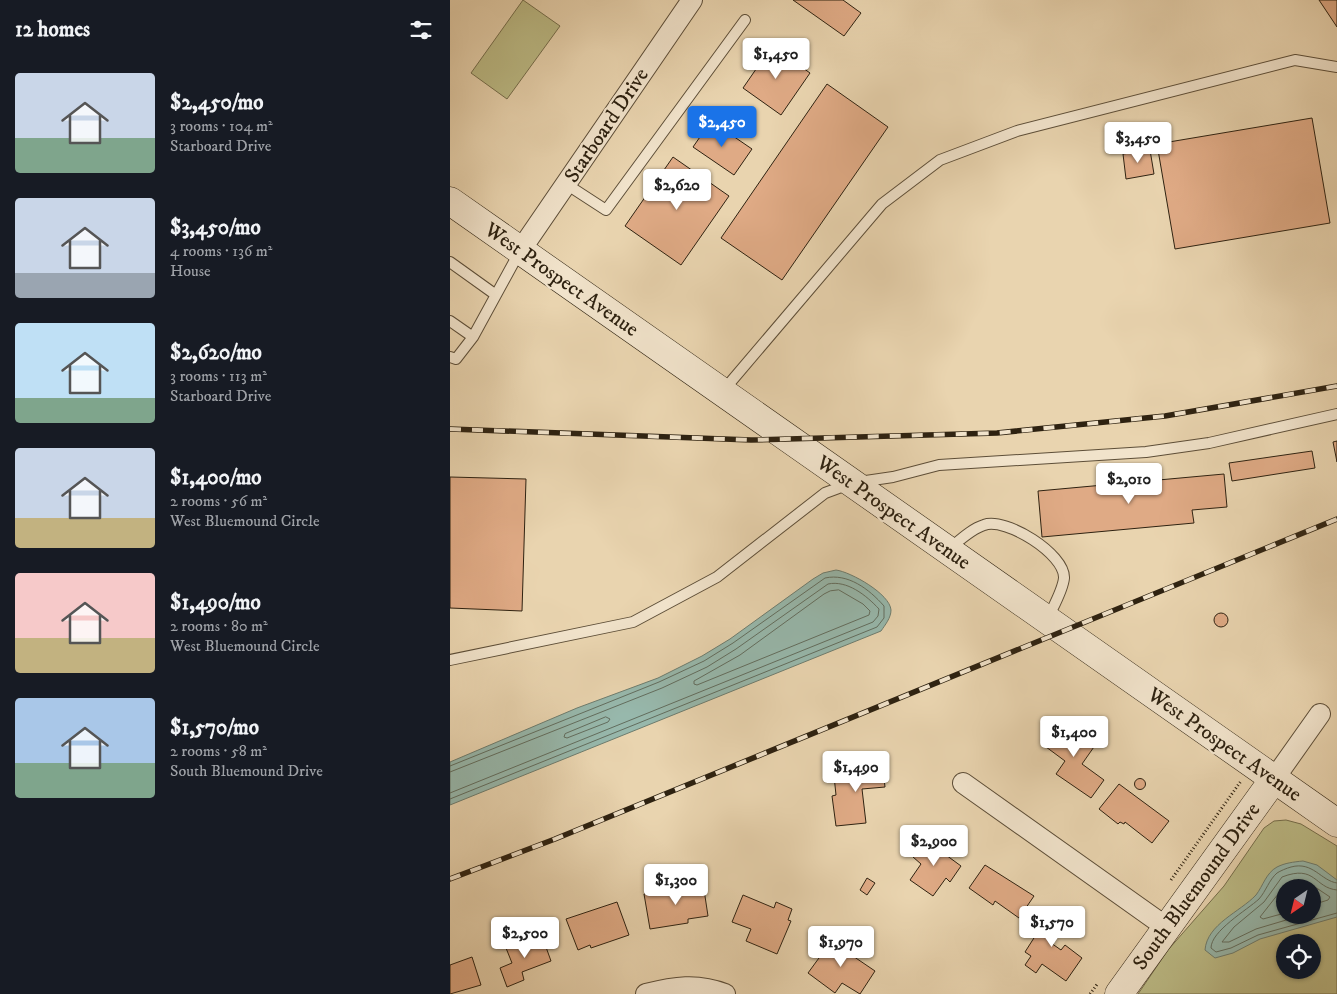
<!DOCTYPE html>
<meta charset="utf-8">
<style>
:root{--surface:#171b24;--page:#20242c;--text:#f1f3f6;--muted:#9ea1a6;--accent:#1a73e8}
body{margin:0;font-family:"IM FELL DW Pica",serif;background:var(--page);color:var(--text);height:100vh;display:flex;flex-direction:column;font-size:19px;white-space:nowrap}
*{box-sizing:border-box;margin:0}
p{font-size:16px;color:var(--muted)}
.icon{flex:none;width:28px;height:28px;fill:none;stroke:currentColor;stroke-width:2;stroke-linecap:round;stroke-linejoin:round}
.map{position:relative;flex:1;overflow:hidden}
.panel{display:flex;flex-direction:column;background:var(--surface);width:450px}
.panel>*{flex:none}
.needle{width:32px;rotate:215deg}
.buttons{position:absolute;left:826px;top:879px;display:grid;gap:10px}
.buttons a{display:grid;place-items:center;width:45px;height:45px;border-radius:50%;background:var(--surface);box-shadow:0 1px 4px #0004;font-size:25px}
.price{position:absolute;translate:-50% -42px;padding:0 11px;border-radius:5px;background:#fff;color:#222;font-size:16px;line-height:32px;filter:drop-shadow(0 1px 2px #0008)}
.price::after{content:'';position:absolute;left:50%;top:30px;width:15px;height:11px;margin-left:-8px;background:inherit;clip-path:polygon(0 0,100% 0,50% 100%)}
.price.selected{background:var(--accent);color:#fff}
ul{padding:0;list-style:none}
li{display:flex;align-items:center;gap:15px;height:125px;padding:0 15px}
li span{display:grid;place-items:center;flex:none;width:140px;height:100px;border-radius:5px;color:#555}
li>.icon{margin-inline-start:auto}
span .icon{width:60px;height:60px;fill:#fffc;stroke-width:1}
li b{font-size:21px}
h2{display:flex;justify-content:space-between;align-items:center;height:60px;padding:0 15px;font-size:21px}
main{display:flex;flex:1;min-height:0}
.map>svg:first-child{display:block}
.green{fill:#bcbb86;stroke:#756e4c;fill-rule:evenodd}
.water{fill:#97b8ac;stroke:#6d7c6e;fill-rule:evenodd}
.lines{fill:none;stroke-linecap:round;stroke-linejoin:round}
.shore{stroke:#626d5e;stroke-width:1}
.building{fill:#dfaa85;stroke:#2e2211}
.service-casing{stroke:#5d4e38;stroke-width:12}
.minor-casing{stroke:#5d4e38;stroke-width:22}
.secondary-casing{stroke:#2e2211;stroke-width:29}
.path{stroke:#2e2211;stroke-width:3;stroke-dasharray:1 2.5;stroke-linecap:butt}
.service{stroke:#f1e3cb;stroke-width:10}
.minor{stroke:#f1e3cb;stroke-width:20}
.secondary{stroke:#f1e3cb;stroke-width:28}
.rail-casing{stroke:#2e2211;stroke-width:5.5}
.rail{stroke:#f1e3cb;stroke-width:4;stroke-dasharray:11;stroke-linecap:butt}
.labels{text-anchor:middle;stroke-width:4.5;stroke-linejoin:round;paint-order:stroke}
.street-label{font-size:21px;fill:#2e2211;stroke:#f1e3cb}
</style>
<main>
<section class="panel">
<h2>12 homes<svg class="icon" aria-label="filters" viewBox="0 0 24 24"><path d="M4 7h16M4 17h16"/><circle cx="9" cy="7" r="2"/><circle cx="15" cy="17" r="2"/></svg></h2>
<ul>
<li><span style="background:linear-gradient(#c9d6e8 65%,#7fa58c 0)"><svg class="icon" aria-label="home" viewBox="0 0 24 24"><path d="M3 11l9-7 9 7M6 9v11h12V9"/></svg></span><div><b>$2,450/mo</b><p>3 rooms · 104 m²</p><p>Starboard Drive</p></div></li>
<li><span style="background:linear-gradient(#c9d6e8 75%,#9aa5b1 0)"><svg class="icon" aria-label="home" viewBox="0 0 24 24"><path d="M3 11l9-7 9 7M6 9v11h12V9"/></svg></span><div><b>$3,450/mo</b><p>4 rooms · 136 m²</p><p>House</p></div></li>
<li><span style="background:linear-gradient(#bfe0f5 75%,#7fa58c 0)"><svg class="icon" aria-label="home" viewBox="0 0 24 24"><path d="M3 11l9-7 9 7M6 9v11h12V9"/></svg></span><div><b>$2,620/mo</b><p>3 rooms · 113 m²</p><p>Starboard Drive</p></div></li>
<li><span style="background:linear-gradient(#c9d6e8 70%,#c2b280 0)"><svg class="icon" aria-label="home" viewBox="0 0 24 24"><path d="M3 11l9-7 9 7M6 9v11h12V9"/></svg></span><div><b>$1,400/mo</b><p>2 rooms · 56 m²</p><p>West Bluemound Circle</p></div></li>
<li><span style="background:linear-gradient(#f6c9c9 65%,#c2b280 0)"><svg class="icon" aria-label="home" viewBox="0 0 24 24"><path d="M3 11l9-7 9 7M6 9v11h12V9"/></svg></span><div><b>$1,490/mo</b><p>2 rooms · 80 m²</p><p>West Bluemound Circle</p></div></li>
<li><span style="background:linear-gradient(#a9c7e8 65%,#7fa58c 0)"><svg class="icon" aria-label="home" viewBox="0 0 24 24"><path d="M3 11l9-7 9 7M6 9v11h12V9"/></svg></span><div><b>$1,570/mo</b><p>2 rooms · 58 m²</p><p>South Bluemound Drive</p></div></li>
</ul>
</section>
<div class="map">
<svg width="887" height="994" viewBox="0 0 887 994">
<rect width="100%" height="100%" fill="#e9d4af"/>
<filter id="stains"><feTurbulence type="fractalNoise" baseFrequency=".004" numOctaves="4"/><feColorMatrix values="0 0 0 0 .2 0 0 0 0 .09 0 0 0 0 .02 0 0 0 .5 -.17"/></filter>
<radialGradient id="worn" r=".72"><stop offset=".6" stop-color="#630" stop-opacity="0"/><stop offset="1" stop-color="#630" stop-opacity=".3"/></radialGradient>
<path class="green" d="M73,0L110,26L57,99L21,73Z
M836,820L851,824L887,846V994H688L718,950L774,886L814,828L824,821ZM835,888H862V915H835ZM835,942H862V970H835Z"/>
<path class="water" d="M386,570C401,572 440,594 441,610C441,618 435,625 431,631L0,805V762L127,708L208,678L252,656L280,639L363,579L373,573Z
M853,861L867,865L887,880V917L810,939L783,953L765,958L755,950C757,924 790,912 806,895C813,886 816,873 827,867C835,863 843,862 853,861ZM835,888H862V915H835Z"/>
<g class="lines">
<path class="shore" d="M389,590L413,604L420,611L419,615L247,685L244,684V681L290,655L374,594L380,591Z
M156,717L160,719L158,722L117,738L114,737L115,734Z
M0,766L209,682L254,661L283,643L375,578C398,573 419,589 434,606V618L427,627L0,799
M0,772L212,688L257,667L286,649L378,584C397,580 416,595 429,609L428,616L423,622L0,793
M887,883C871,881 863,861 841,867C837,868 830,871 827,873C819,880 816,891 809,899C797,910 761,931 761,948L766,952L781,948L808,935L887,913
M835,913L813,919L810,917L836,884L844,880L859,883L880,897L878,900L862,905
M853,915L806,929L779,942H772L784,927L814,902L832,877C866,864 864,888 887,890"/>
</g>
<path class="building" d="M343,0H393L411,13L394,36Z
M869,0H887V27Z
M322,46L360,73L331,115L293,88Z
M377,84L438,127L332,280L271,238Z
M862,118L880,223L725,249L707,144Z
M261,121L302,149L284,175L243,147Z
M700,150L704,174L676,179L673,154Z
M223,157L279,196L231,265L175,226Z
M887,441V462L883,442Z
M862,451L865,468L782,481L779,463Z
M774,474L777,507L742,510L744,523L592,537L588,491Z
M0,477L76,479L72,611L0,608Z
M764 620a7 7 0 1 1 14 0a7 7 0 1 1-14 0Z
M609,721L624,732L626,729L646,744L632,764L654,780L641,798L606,774L615,761L592,744Z
M432,761L435,787L412,789L416,823L386,826L382,796L386,795L384,776L408,773L407,764Z
M684.5 784a5.5 5.5 0 1 1 11 0a5.5 5.5 0 1 1-11 0Z
M669,784L719,821L702,843L675,822L674,824L670,822L668,824L649,809Z
M478,836L499,851L496,855L511,866L500,882L496,878L483,896L460,880L471,864L463,857Z
M535,865L584,896L569,918L545,901L543,905L519,888Z
M417,878L425,883L417,895L410,890Z
M253,883L258,916L238,919V923L200,929L194,894Z
M293,895L324,908L326,902L342,909L338,920L341,921L327,954L296,941L301,929L282,922Z
M167,902L179,935L141,948L140,945L128,950L116,919Z
M600,908L618,921L601,943L611,950L615,945L632,958L616,981L592,964L586,973L575,965L581,956L575,952L589,930L586,928Z
M92,936L101,961L72,972L74,980L57,987L50,968L62,963L56,948L85,937L86,939Z
M385,936L401,946L397,952L425,971L410,994L392,983L385,993L358,973Z
M22,957L31,985L0,994V965Z"/>
<g class="lines">
<defs>
<path id="service" d="M116,184L156,210L295,20
M0,262L46,295
M0,321L23,337
M0,357L6,359L23,337L70,251
M273,391L432,204L490,160L567,131L845,60L887,67
M499,549C509,541 521,529 534,525C556,517 615,554 614,578C613,590 603,607 598,618
M0,660L183,622L267,577L375,493L402,483L443,477L489,465L696,452L759,443L887,414"/>
<path id="minor" d="M70,251L242,0
M824,779L870,714
M513,783L716,927
M196,994C224,987 247,983 275,994"/>
<path id="secondary" d="M0,201L887,823
M669,994L824,779"/>
</defs>
<use href="#service" class="service-casing"/>
<use href="#minor" class="minor-casing"/>
<use href="#secondary" class="secondary-casing"/>
<path class="path" d="M721,880L791,781
M640,994L648,983"/>
<use href="#service" class="service"/>
<use href="#minor" class="minor"/>
<use href="#secondary" class="secondary"/>
<defs>
<path id="rail" d="M0,429L301,440L547,433L715,416L887,386
M0,879L105,839L887,519"/>
</defs>
<use href="#rail" class="rail-casing"/>
<use href="#rail" class="rail"/>
</g>
<g class="labels">
<g class="street-label">
<text transform="translate(156 125) rotate(-56)" y="7">Starboard Drive</text>
<text transform="translate(112 279) rotate(35)" y="7">West Prospect Avenue</text>
<text transform="translate(444 512) rotate(35)" y="7">West Prospect Avenue</text>
<text transform="translate(775 744) rotate(35)" y="7">West Prospect Avenue</text>
<text transform="translate(746 886) rotate(-54)" y="7">South Bluemound Drive</text>
</g>
</g>
<rect width="100%" height="100%" filter="url(#stains)"/>
<rect width="100%" height="100%" fill="url(#worn)"/>
</svg>
<div class="buttons">
<a><svg class="needle" viewBox="-14 -14 28 28"><path d="M0-13l5 13h-10z" fill="#e53935"/><path d="M0 13l5-13h-10z" fill="#9ea1a6"/></svg></a>
<a><svg class="icon" aria-label="locate" viewBox="0 0 24 24"><circle cx="12" cy="12" r="6"/><path d="M12 2v4M12 18v4M2 12h4M18 12h4"/></svg></a>
</div>
<b class="price" style="left:326px;top:80px">$1,450</b>
<b class="price selected" style="left:272px;top:148px">$2,450</b>
<b class="price" style="left:688px;top:164px">$3,450</b>
<b class="price" style="left:227px;top:211px">$2,620</b>
<b class="price" style="left:679px;top:505px">$2,010</b>
<b class="price" style="left:624px;top:758px">$1,400</b>
<b class="price" style="left:406px;top:793px">$1,490</b>
<b class="price" style="left:484px;top:867px">$2,900</b>
<b class="price" style="left:226px;top:906px">$1,300</b>
<b class="price" style="left:602px;top:948px">$1,570</b>
<b class="price" style="left:75px;top:959px">$2,500</b>
<b class="price" style="left:391px;top:968px">$1,970</b>
</div>
</main>
